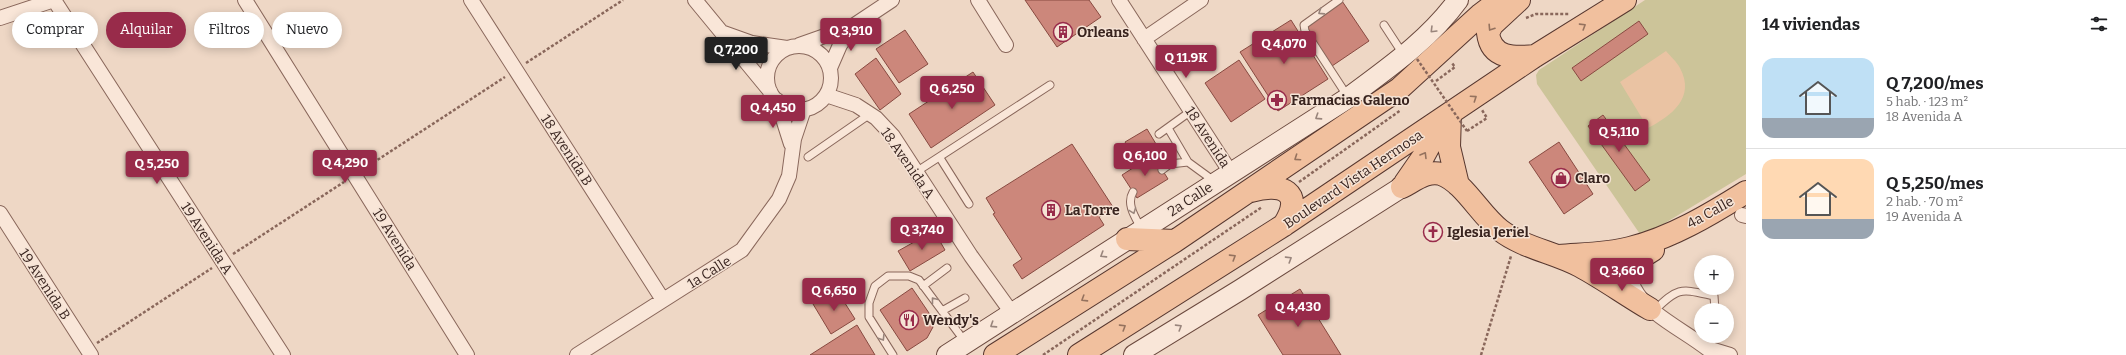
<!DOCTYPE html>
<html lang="es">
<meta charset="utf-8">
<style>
:root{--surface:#fff;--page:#f6f6f6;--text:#202124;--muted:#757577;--line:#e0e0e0;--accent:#982b4a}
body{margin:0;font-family:Bitter,serif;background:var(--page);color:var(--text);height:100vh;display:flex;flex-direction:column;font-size:15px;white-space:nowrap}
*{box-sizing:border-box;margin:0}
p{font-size:13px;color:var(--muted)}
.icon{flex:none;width:22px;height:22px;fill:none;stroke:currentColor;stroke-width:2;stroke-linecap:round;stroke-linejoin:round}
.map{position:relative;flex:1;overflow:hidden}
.side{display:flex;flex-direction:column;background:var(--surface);width:380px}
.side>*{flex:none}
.guide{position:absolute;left:12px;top:12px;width:380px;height:36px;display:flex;gap:8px}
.controls{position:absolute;left:1694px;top:255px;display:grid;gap:8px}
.controls a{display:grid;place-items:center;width:40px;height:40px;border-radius:50%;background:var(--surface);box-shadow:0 2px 10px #0003;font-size:20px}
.price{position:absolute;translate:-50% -34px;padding:0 9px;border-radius:4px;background:var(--accent);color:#fff;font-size:13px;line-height:26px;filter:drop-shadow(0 1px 2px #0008)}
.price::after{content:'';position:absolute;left:50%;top:24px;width:12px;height:9px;margin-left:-6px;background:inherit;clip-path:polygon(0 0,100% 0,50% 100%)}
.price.current{background:#222;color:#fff}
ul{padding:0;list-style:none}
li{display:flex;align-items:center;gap:12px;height:100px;padding:0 16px}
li+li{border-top:1px solid var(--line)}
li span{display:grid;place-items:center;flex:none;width:112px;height:80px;border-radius:12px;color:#555}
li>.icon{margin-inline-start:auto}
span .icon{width:48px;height:48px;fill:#fffc;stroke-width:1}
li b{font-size:17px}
h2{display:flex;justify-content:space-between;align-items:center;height:48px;padding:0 16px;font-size:17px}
.pill{padding:0 14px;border-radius:18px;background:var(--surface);box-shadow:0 2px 10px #0003;font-size:14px;line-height:36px}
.pill.current{background:var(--accent);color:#fff}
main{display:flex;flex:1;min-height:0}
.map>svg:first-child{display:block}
.green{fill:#ccc499}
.sand{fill:#eac3a3}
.building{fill:#cc877b;stroke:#884a41}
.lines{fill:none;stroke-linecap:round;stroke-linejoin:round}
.lane-casing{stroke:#89675b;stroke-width:9}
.street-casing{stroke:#89675b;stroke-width:16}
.secondary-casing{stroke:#6b493e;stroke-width:22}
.primary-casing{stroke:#57372f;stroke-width:24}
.path{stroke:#89675b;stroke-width:2.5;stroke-dasharray:3 2;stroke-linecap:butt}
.lane{stroke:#f9e6d8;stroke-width:7}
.street{stroke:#f9e6d8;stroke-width:14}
.secondary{stroke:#f9e6d8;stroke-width:20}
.primary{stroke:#f1c09e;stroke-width:22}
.path-bridge{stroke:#89675b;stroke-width:2.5;stroke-dasharray:3 2;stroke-linecap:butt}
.oneway{stroke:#99857c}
.oneway2{stroke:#95725e}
.labels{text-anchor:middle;stroke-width:3;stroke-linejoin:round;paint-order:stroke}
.poi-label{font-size:14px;font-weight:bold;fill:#39241f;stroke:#f5e3d5;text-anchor:start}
.street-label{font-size:14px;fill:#39241f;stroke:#f5e3d5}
</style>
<main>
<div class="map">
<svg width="1746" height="355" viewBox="0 0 1746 355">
<rect width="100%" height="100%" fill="#eed7c5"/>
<path class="green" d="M1645,0H1746V174L1642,237L1537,84L1536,75L1539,70Z"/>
<path class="sand" d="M1666,51C1671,57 1677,62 1680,68C1696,98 1671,116 1648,128L1620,82Z"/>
<path class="building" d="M1025,0H1089L1101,17L1057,47Z
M1342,1L1369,41L1332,66L1305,27Z
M1291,20L1328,79L1278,111L1240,52Z
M1639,21L1648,34L1581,81L1572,68Z
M905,30L928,64L899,83L876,49Z
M876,58L901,94L880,110L855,74Z
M1239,60L1265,99L1231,122L1205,83Z
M973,72L995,105L931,148L909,114Z
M1603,115L1650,180L1635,191L1588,126Z
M1147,129L1159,149L1137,162L1125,142Z
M1559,142L1593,194L1564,214L1529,162Z
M1072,144L1113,207L1099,217L1104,225L1022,279L1013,265L1022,259L993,214L995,213L986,198Z
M1153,155L1168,179L1137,198L1122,175Z
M934,231L945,250L910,271L898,251Z
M912,288L929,313L933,327L927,338L907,351L880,310Z
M836,289L855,319L831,334L813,304Z
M1300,289L1341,355H1283L1258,315Z
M857,325L875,355H810Z"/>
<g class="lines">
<defs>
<path id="lane" d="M1339,0L1304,25L1305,31L1348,97
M1384,25L1403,54
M1168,128L1188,162
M1159,134L1191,111
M808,157L870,114
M940,158L969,204
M1162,170L1170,164L1188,162L1214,181
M916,172L1050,85
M1133,192C1126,204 1135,217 1141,228
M923,286L947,268
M942,311L965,298
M1654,311C1679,286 1681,289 1714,296L1715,310
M1704,346L1708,336
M893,355L869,317V303L875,286L888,276H909L919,280L966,343"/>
<path id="street" d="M54,0L283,355
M245,0L467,355
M471,0L663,300
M695,0L770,91
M978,0L1006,45
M1119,0L1231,173
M0,18L54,0
M724,33L752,43L787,48
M1144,39L1201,0
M799,45L853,26L892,0
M767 78a32 32 0 1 1 64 0a32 32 0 1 1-64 0Z
M830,68L840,45L853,26
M826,95L856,105L876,118L893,136L971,256L1012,313
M777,100L791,144
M0,213L91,355
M1742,215L1746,216
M1633,263C1632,271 1631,280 1634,288C1649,317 1691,333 1715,355
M1707,348L1730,355
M577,355L742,250L779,199L789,176L794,139L804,109"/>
<path id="secondary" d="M947,355L1348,98C1388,68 1428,41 1458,0
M1134,355L1240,290L1402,187"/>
<path id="primary" d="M1519,0L1492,25L1488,33C1491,59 1514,58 1535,56
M1450,114L1449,147L1458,185
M1405,183L1423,157L1442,122
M1402,187C1414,181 1427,170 1441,174C1464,182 1480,215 1500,230C1523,248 1554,252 1580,266C1604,279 1626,295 1650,309
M1251,191C1282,182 1305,192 1284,225
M1127,239L1175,241
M1559,256C1583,254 1607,254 1630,248C1671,238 1711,214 1746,192
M1580,266C1610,270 1628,267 1653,250
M995,355L1175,241L1399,89L1480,15L1500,0
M1079,355L1284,225L1535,56L1625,0"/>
</defs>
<use href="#lane" class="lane-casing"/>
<use href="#street" class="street-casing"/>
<use href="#secondary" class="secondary-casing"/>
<use href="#primary" class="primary-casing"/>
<path class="path" d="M1526,18L1536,14H1570
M526,63L623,0
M1436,81L1455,67L1452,63
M1467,131L1487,118L1482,110
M365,168L505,77
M1299,182L1401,110
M233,254L344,182
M97,343L212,268
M1043,355L1262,207
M1481,355L1511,256"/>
<use href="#lane" class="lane"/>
<use href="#street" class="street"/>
<use href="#secondary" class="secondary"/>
<use href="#primary" class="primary"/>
<path class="path-bridge" d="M1417,59L1467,131"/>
</g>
<defs><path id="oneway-chevron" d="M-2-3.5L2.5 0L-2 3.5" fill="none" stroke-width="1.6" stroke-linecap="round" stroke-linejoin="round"/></defs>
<g class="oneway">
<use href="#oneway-chevron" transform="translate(1321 12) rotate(147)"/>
<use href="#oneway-chevron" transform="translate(1433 30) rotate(135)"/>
<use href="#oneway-chevron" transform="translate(1318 117) rotate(147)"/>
<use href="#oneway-chevron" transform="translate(1133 211) rotate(69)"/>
<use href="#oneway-chevron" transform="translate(1103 255) rotate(148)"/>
<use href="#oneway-chevron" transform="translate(1289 259) rotate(-32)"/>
<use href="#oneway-chevron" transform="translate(934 300) rotate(-128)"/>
<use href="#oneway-chevron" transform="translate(993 325) rotate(147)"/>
<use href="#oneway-chevron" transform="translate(1179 327) rotate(-32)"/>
<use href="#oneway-chevron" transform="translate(882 338) rotate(58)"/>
</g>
<g class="oneway2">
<use href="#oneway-chevron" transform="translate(1583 26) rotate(-32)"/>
<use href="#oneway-chevron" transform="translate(1491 28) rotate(123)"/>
<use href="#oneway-chevron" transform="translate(1474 98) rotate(-34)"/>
<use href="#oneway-chevron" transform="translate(1424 155) rotate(-59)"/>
<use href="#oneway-chevron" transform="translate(1297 158) rotate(146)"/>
<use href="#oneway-chevron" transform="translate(1233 257) rotate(-32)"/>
<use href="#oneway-chevron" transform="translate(1084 299) rotate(148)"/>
<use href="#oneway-chevron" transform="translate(1123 327) rotate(-32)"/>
</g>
<defs>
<symbol id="building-ring" viewBox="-11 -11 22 22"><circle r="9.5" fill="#f5e3d5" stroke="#982b4a" stroke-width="1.5"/><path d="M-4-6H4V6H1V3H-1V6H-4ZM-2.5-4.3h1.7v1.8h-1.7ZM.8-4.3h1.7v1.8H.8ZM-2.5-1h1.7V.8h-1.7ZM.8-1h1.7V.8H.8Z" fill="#982b4a"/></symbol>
<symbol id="pharmacy-ring" viewBox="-11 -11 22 22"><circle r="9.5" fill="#f5e3d5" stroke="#982b4a" stroke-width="1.5"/><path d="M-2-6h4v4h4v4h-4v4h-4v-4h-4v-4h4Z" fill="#982b4a"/></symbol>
<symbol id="shop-ring" viewBox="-11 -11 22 22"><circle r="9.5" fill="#f5e3d5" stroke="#982b4a" stroke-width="1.5"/><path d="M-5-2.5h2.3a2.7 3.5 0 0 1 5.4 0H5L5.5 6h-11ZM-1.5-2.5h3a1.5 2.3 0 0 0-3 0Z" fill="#982b4a"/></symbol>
<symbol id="church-ring" viewBox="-11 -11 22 22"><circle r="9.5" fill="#f5e3d5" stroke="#982b4a" stroke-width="1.5"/><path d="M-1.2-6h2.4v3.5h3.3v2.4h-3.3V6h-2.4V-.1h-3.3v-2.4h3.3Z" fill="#982b4a"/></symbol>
<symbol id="restaurant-ring" viewBox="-11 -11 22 22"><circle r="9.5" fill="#f5e3d5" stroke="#982b4a" stroke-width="1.5"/><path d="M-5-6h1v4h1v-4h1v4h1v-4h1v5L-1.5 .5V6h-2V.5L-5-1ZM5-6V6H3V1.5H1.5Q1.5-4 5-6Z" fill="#982b4a"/></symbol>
</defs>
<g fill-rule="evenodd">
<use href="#building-ring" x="1052" y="21" width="22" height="22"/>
<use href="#pharmacy-ring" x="1266" y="89" width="22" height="22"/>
<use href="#shop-ring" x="1550" y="167" width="22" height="22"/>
<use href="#building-ring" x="1040" y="199" width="22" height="22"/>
<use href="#church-ring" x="1422" y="221" width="22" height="22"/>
<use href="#restaurant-ring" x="898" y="309" width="22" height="22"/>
</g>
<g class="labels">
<g class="poi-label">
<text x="1077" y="37">Orleans</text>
<text x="1291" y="105">Farmacias Galeno</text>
<text x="1575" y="183">Claro</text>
<text x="1065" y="215">La Torre</text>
<text x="1447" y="237">Iglesia Jeriel</text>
<text x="923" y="325">Wendy's</text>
</g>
<g class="street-label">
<text transform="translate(1208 137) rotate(57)" y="5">18 Avenida</text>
<text transform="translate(567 150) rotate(57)" y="5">18 Avenida B</text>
<text transform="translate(908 163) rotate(55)" y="5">18 Avenida A</text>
<text transform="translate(1353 179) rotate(-34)" y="5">Boulevard Vista Hermosa</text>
<text transform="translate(1190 199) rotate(-33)" y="5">2a Calle</text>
<text transform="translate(1710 212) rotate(-29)" y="5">4a Calle</text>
<text transform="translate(207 238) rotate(57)" y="5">19 Avenida A</text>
<text transform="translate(395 239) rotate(58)" y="5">19 Avenida</text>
<text transform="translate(709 272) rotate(-32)" y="5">1a Calle</text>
<text transform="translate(45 284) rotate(57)" y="5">19 Avenida B</text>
</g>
</g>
</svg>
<div class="controls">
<a>+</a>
<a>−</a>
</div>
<b class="price" style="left:851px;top:52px">Q 3,910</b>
<b class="price" style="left:1284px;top:65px">Q 4,070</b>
<b class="price current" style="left:736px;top:71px">Q 7,200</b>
<b class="price" style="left:1186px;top:79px">Q 11.9K</b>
<b class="price" style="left:952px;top:110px">Q 6,250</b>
<b class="price" style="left:773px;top:129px">Q 4,450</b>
<b class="price" style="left:1619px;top:153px">Q 5,110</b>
<b class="price" style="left:1145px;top:177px">Q 6,100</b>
<b class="price" style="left:345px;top:184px">Q 4,290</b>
<b class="price" style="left:157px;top:185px">Q 5,250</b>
<b class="price" style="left:922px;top:251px">Q 3,740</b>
<b class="price" style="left:1622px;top:292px">Q 3,660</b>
<b class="price" style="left:834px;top:312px">Q 6,650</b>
<b class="price" style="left:1298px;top:328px">Q 4,430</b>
<div class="guide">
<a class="pill">Comprar</a>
<a class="pill current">Alquilar</a>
<a class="pill">Filtros</a>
<a class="pill">Nuevo</a>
</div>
</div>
<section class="side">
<h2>14 viviendas<svg class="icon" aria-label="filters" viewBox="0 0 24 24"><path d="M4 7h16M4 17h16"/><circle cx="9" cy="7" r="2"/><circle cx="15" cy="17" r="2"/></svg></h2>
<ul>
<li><span style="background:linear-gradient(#bfe0f5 75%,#9aa5b1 0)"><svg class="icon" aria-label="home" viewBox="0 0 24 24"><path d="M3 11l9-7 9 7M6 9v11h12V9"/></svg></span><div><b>Q 7,200/mes</b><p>5 hab. · 123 m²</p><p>18 Avenida A</p></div></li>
<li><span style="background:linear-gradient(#ffd9b3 75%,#9aa5b1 0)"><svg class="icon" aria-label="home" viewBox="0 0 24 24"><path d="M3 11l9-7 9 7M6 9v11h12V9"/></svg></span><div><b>Q 5,250/mes</b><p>2 hab. · 70 m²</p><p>19 Avenida A</p></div></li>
</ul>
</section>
</main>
